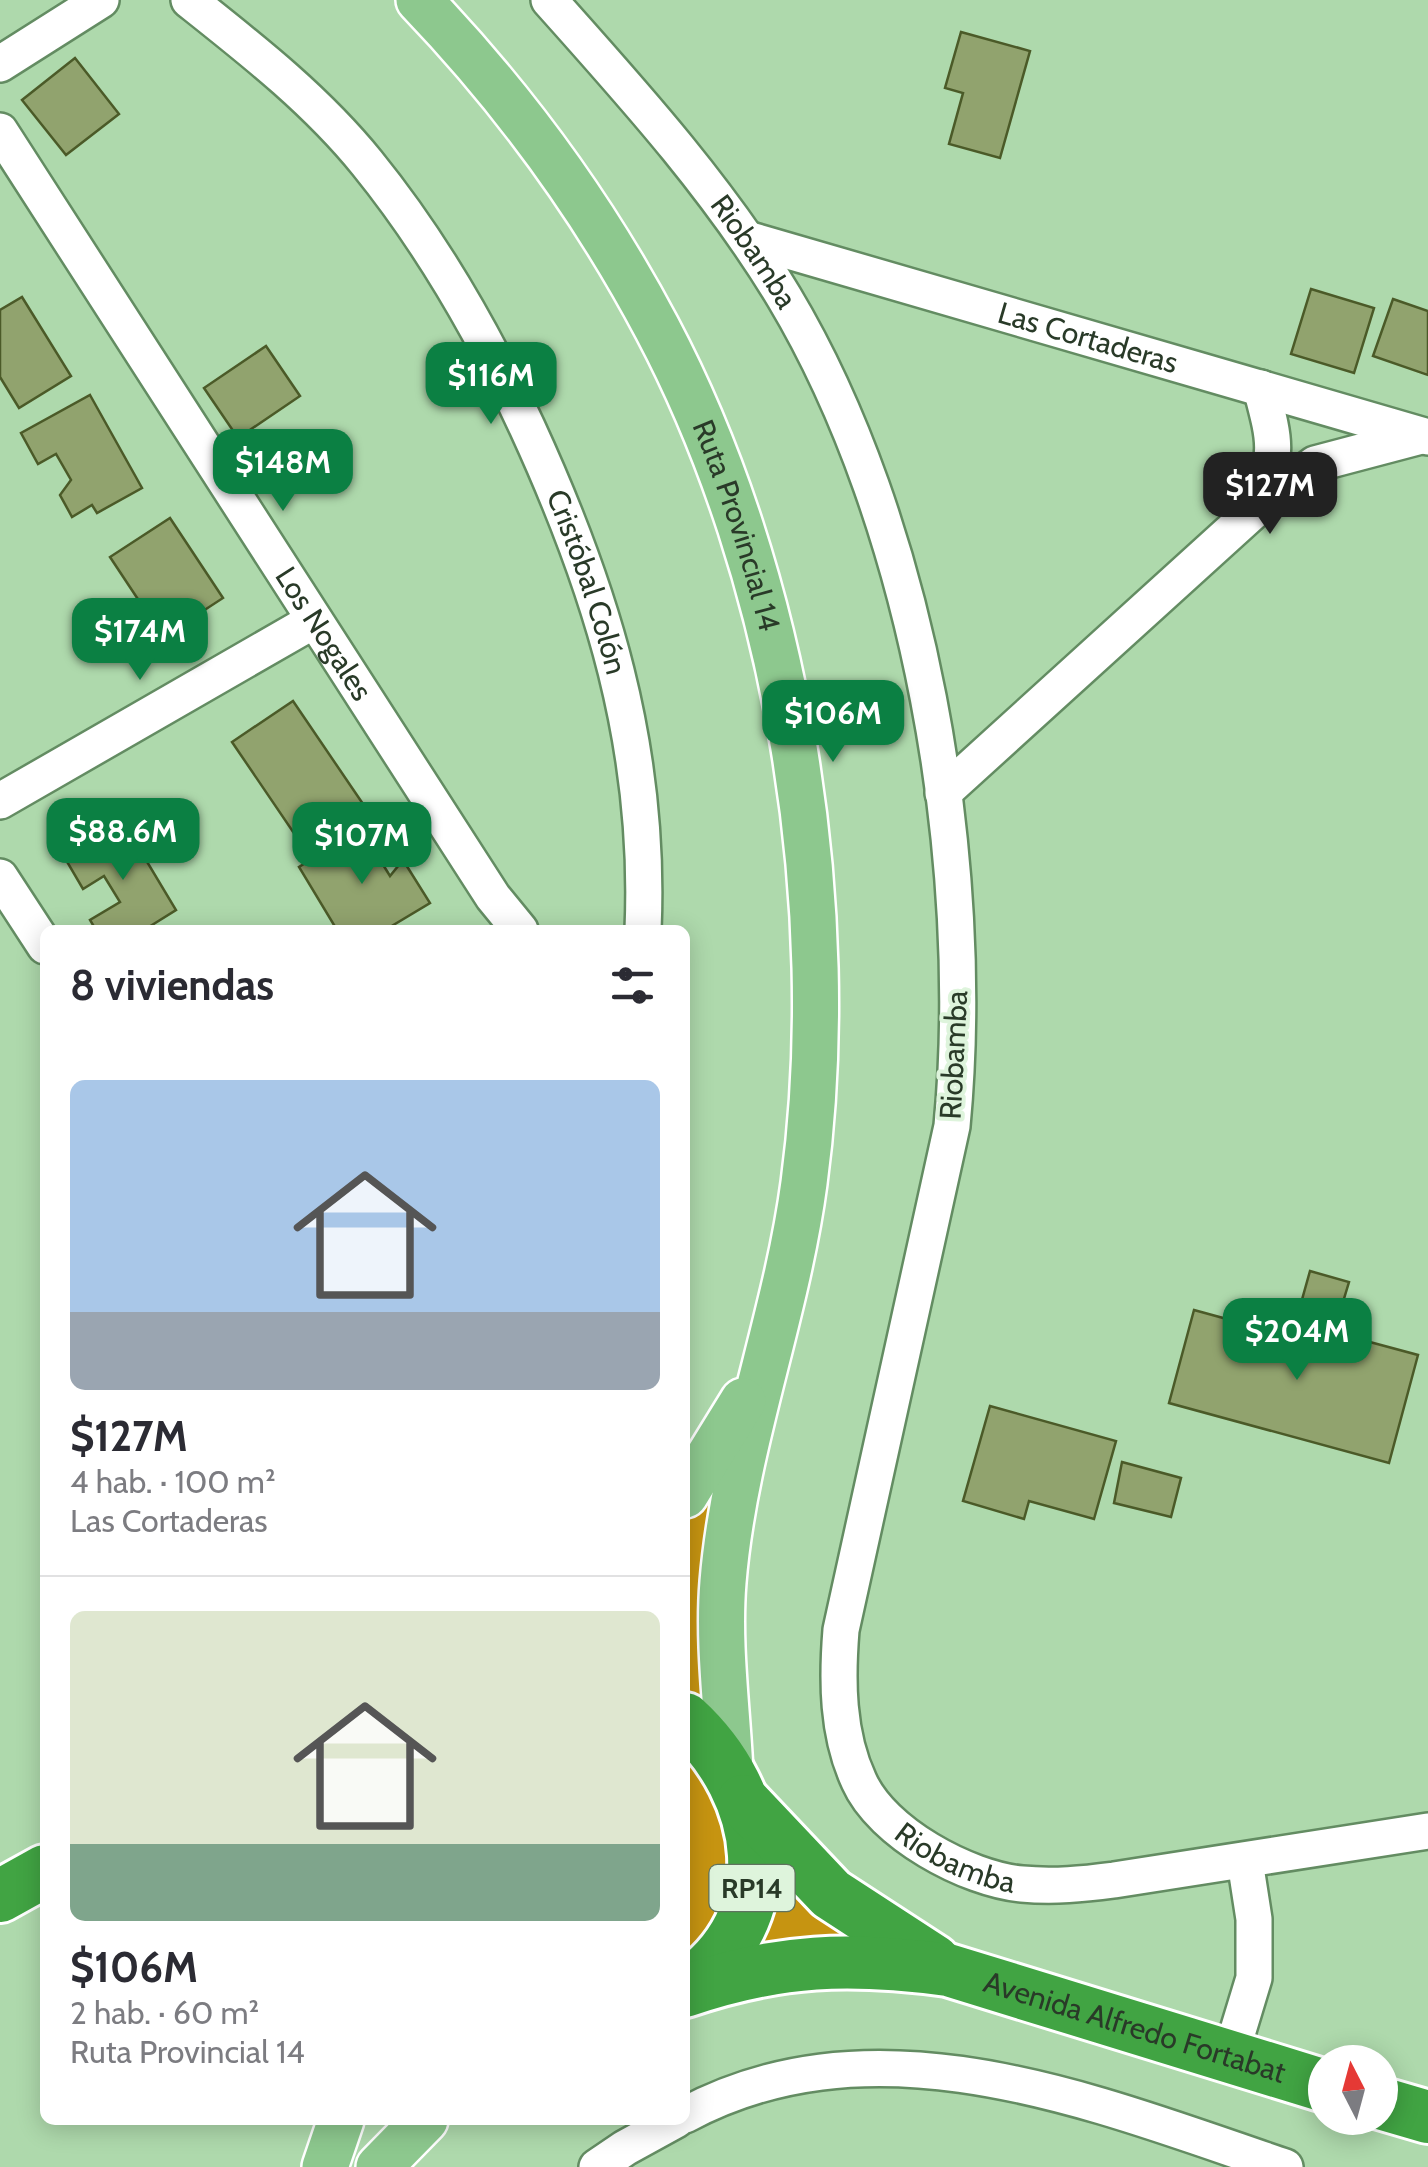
<!DOCTYPE html>
<html lang="es">
<meta charset="utf-8">
<style>
:root{--surface:#fff;--page:#f2f2f3;--text:#2b2b33;--muted:#7c7c81;--line:#e1e1e2;--accent:#0b8043}
body{margin:0;font-family:Cabin,sans-serif;background:var(--page);color:var(--text);height:100vh;display:flex;flex-direction:column;font-size:38px;white-space:nowrap}
*{box-sizing:border-box;margin:0}
p{font-size:32px;color:var(--muted)}
.icon{flex:none;width:55px;height:55px;fill:none;stroke:currentColor;stroke-width:2;stroke-linecap:round;stroke-linejoin:round}
.map{position:relative;flex:1;overflow:hidden}
.side{position:absolute;left:40px;top:925px;width:650px;height:1200px;display:flex;flex-direction:column;background:var(--surface);border-radius:15px;box-shadow:0 5px 25px #0003}
.side>*{flex:none}
.needle{width:65px;rotate:354deg}
.buttons{position:absolute;left:1308px;top:2045px;display:grid;gap:20px}
.buttons a{display:grid;place-items:center;width:90px;height:90px;border-radius:50%;background:var(--surface);box-shadow:0 5px 25px #0003;font-size:50px}
.price{position:absolute;translate:-50% -85px;padding:0 22px;border-radius:20px;background:var(--accent);color:#fff;font-size:32px;line-height:65px;filter:drop-shadow(0 2px 5px #0008)}
.price::after{content:'';position:absolute;left:50%;top:60px;width:30px;height:22px;margin-left:-15px;background:inherit;clip-path:polygon(0 0,100% 0,50% 100%)}
.price.on{background:#222;color:#fff}
ul{padding:0;list-style:none}
li{display:grid;align-content:center;gap:20px;height:530px;padding:0 30px}
li+li{border-top:2px solid var(--line)}
li span{display:grid;place-items:center;height:310px;border-radius:15px;color:#555}
li>.icon{margin-inline-start:auto}
span .icon{width:180px;height:180px;fill:#fffc;stroke-width:1}
li b{font-size:42px}
h2{display:flex;justify-content:space-between;align-items:center;height:120px;padding:0 30px;font-size:42px}
.map>svg:first-child{display:block}
.green{fill:#c69411}
.building{fill:#91a36e;stroke:#4b5a28;stroke-width:2.5}
.lines{fill:none;stroke-linecap:round;stroke-linejoin:round}
.minor-casing{stroke:#638c62;stroke-width:40}
.major-casing{stroke:#fff;stroke-width:50}
.highway-casing{stroke:#fff;stroke-width:58}
.minor{stroke:#fff;stroke-width:35}
.major{stroke:#8dc88e;stroke-width:45}
.highway{stroke:#41a443;stroke-width:52}
.labels{text-anchor:middle;stroke-width:8;stroke-linejoin:round;paint-order:stroke}
.shield{fill:#def4dc;stroke:#5f725e;stroke-width:2.5}
.shield-label{font-size:28px;font-weight:bold;fill:#293a28}
.street-label{font-size:30px;fill:#293a28;stroke:#def4dc}
</style>
<div class="map">
<svg width="1428" height="2167" viewBox="0 0 1428 2167">
<rect width="100%" height="100%" fill="#aed9ac"/>
<path class="green" d="M723,1469L712,1712L685,1690V1525Z
M685,1754C738,1809 743,1903 685,1956Z
M780,1871L882,1945L750,1953C770,1927 778,1905 780,1871Z"/>
<path class="building" d="M961,32L1030,51L1000,158L949,144L963,93L945,88Z
M75,58L119,114L66,155L22,100Z
M1311,289L1374,308L1354,373L1291,354Z
M22,297L71,376L19,408L0,377V310Z
M1393,299L1428,311V375L1373,356Z
M266,346L300,396L238,438L204,388Z
M90,395L142,488L97,513L92,505L72,517L60,495L71,480L56,454L38,464L21,433Z
M170,518L223,598L163,637L110,557Z
M293,701L363,804L302,845L232,742Z
M125,825L176,910L144,930H96L90,920L120,902L104,876L83,889L66,860Z
M361,829L390,876L403,860L430,903L385,930H337L299,867Z
M1310,1271L1349,1282L1336,1325L1298,1314Z
M1194,1310L1289,1336L1292,1321L1418,1355L1389,1463L1169,1403Z
M990,1406L1116,1441L1094,1519L1029,1501L1024,1519L963,1501Z
M1122,1462L1181,1478L1171,1517L1114,1503Z"/>
<g class="lines">
<defs>
<g id="minor">
<path id="s1" d="M189,0C252,50 316,100 367,163C432,243 484,334 527,427C602,590 651,748 643,930"/>
<path id="s2" d="M549,0C633,94 719,189 784,297C920,524 977,864 952,1126L841,1630C837,1680 837,1734 859,1781C882,1833 967,1879 1022,1884C1054,1887 1083,1884 1114,1880L1428,1831"/>
<path d="M0,64L101,0"/>
<path id="s3" d="M0,131L493,897L520,930"/>
<path id="s4" d="M747,239L1428,437"/>
<path d="M1261,388C1276,445 1278,451 1258,507L1315,464L1421,436"/>
<path d="M943,793L1258,507"/>
<path d="M0,801L313,621"/>
<path d="M0,877L45,946"/>
<path d="M1230,2057L1254,1978V1919L1245,1861"/>
<path d="M685,2115C877,2012 1096,2103 1285,2167"/>
<path d="M597,2167L625,2148L676,2120"/>
</g>
<g id="major">
<path id="s5" d="M419,0C513,98 594,209 657,328C788,575 841,908 804,1183C786,1318 734,1446 723,1582C718,1644 727,1708 730,1771"/>
<path d="M685,1495L743,1401"/>
<path d="M325,2167L341,2120"/>
<path d="M379,2167L425,2120"/>
</g>
<g id="highway">
<path d="M685,1719C767,1794 787,1918 685,1987"/>
<path d="M743,1801L831,1894L934,1961"/>
<path d="M0,1896L45,1871"/>
<path id="s6" d="M685,1991C779,1959 850,1957 948,1970L1325,2086"/>
<path d="M1380,2103L1428,2117"/>
</g>
</defs>
<use href="#minor" class="minor-casing"/>
<use href="#major" class="major-casing"/>
<use href="#highway" class="highway-casing"/>
<use href="#minor" class="minor"/>
<use href="#major" class="major"/>
<use href="#highway" class="highway"/>
</g>
<g class="labels">
<rect class="shield" x="709.5" y="1865" width="85" height="46" rx="8"/>
<g class="shield-label">
<text x="752" y="1898">RP14</text>
</g>
<g class="street-label">
<text dy="10" stroke="none"><textPath href="#s2" startOffset="325">Riobamba</textPath></text>
<text dy="10" stroke="none"><textPath href="#s4" startOffset="355">Las Cortaderas</textPath></text>
<text dy="10" stroke="none"><textPath href="#s5" startOffset="620">Ruta Provincial 14</textPath></text>
<text dy="10" stroke="none"><textPath href="#s1" startOffset="718">Cristóbal Colón</textPath></text>
<text dy="10" stroke="none"><textPath href="#s3" startOffset="598">Los Nogales</textPath></text>
<text transform="translate(954 1055) rotate(-87)" y="10">Riobamba</text>
<text dy="10" stroke="none"><textPath href="#s2" startOffset="2035">Riobamba</textPath></text>
<text dy="10" stroke="none"><textPath href="#s6" startOffset="462">Avenida Alfredo Fortabat</textPath></text>
</g>
</g>
</svg>
<div class="buttons">
<a><svg class="needle" viewBox="-14 -14 28 28"><path d="M0-13l5 13h-10z" fill="#e53935"/><path d="M0 13l5-13h-10z" fill="#7c7c81"/></svg></a>
</div>
<b class="price" style="left:491px;top:427px">$116M</b>
<b class="price" style="left:283px;top:514px">$148M</b>
<b class="price on" style="left:1270px;top:537px">$127M</b>
<b class="price" style="left:140px;top:683px">$174M</b>
<b class="price" style="left:833px;top:765px">$106M</b>
<b class="price" style="left:123px;top:883px">$88.6M</b>
<b class="price" style="left:362px;top:887px">$107M</b>
<b class="price" style="left:1297px;top:1383px">$204M</b>
<section class="side">
<h2>8 viviendas<svg class="icon" aria-label="filters" viewBox="0 0 24 24"><path d="M4 7h16M4 17h16"/><circle cx="9" cy="7" r="2"/><circle cx="15" cy="17" r="2"/></svg></h2>
<ul>
<li><span style="background:linear-gradient(#a9c7e8 75%,#9aa5b1 0)"><svg class="icon" aria-label="home" viewBox="0 0 24 24"><path d="M3 11l9-7 9 7M6 9v11h12V9"/></svg></span><div><b>$127M</b><p>4 hab. · 100 m²</p><p>Las Cortaderas</p></div></li>
<li><span style="background:linear-gradient(#dfe7d0 75%,#7fa58c 0)"><svg class="icon" aria-label="home" viewBox="0 0 24 24"><path d="M3 11l9-7 9 7M6 9v11h12V9"/></svg></span><div><b>$106M</b><p>2 hab. · 60 m²</p><p>Ruta Provincial 14</p></div></li>
</ul>
</section>
</div>
